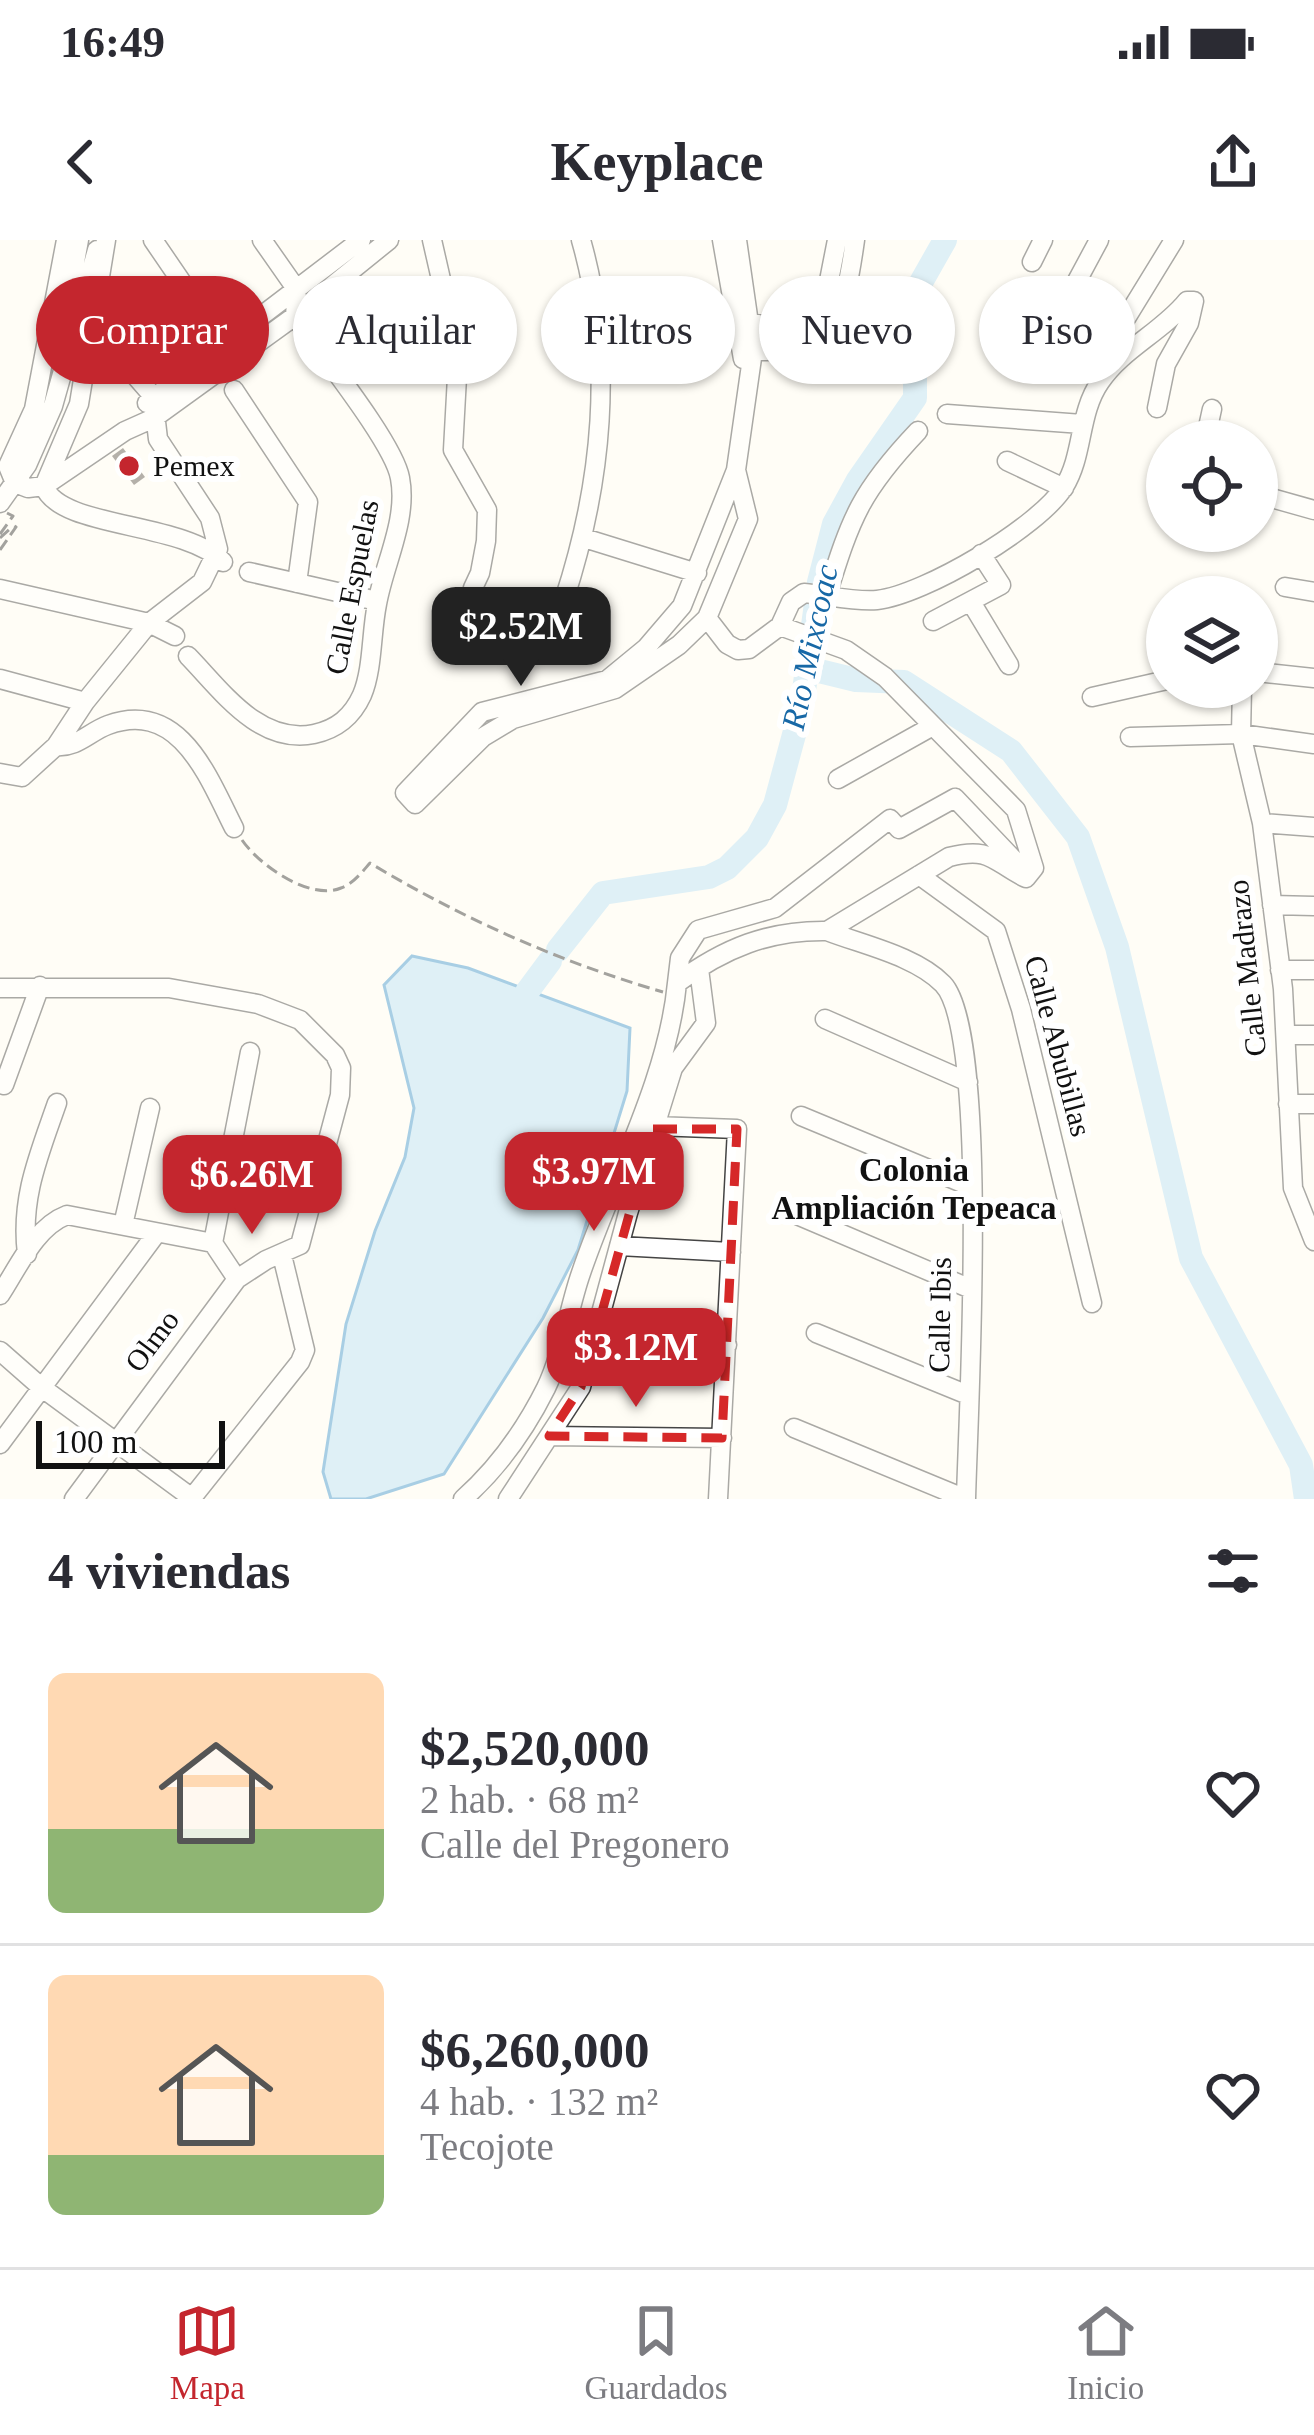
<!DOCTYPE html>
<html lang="es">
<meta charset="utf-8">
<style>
:root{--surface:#fff;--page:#f7f7f7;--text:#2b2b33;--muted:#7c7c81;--line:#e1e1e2;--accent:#c4262e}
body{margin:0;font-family:"Times New Roman",serif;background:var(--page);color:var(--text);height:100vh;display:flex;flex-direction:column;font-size:45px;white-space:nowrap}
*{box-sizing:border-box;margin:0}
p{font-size:39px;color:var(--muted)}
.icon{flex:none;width:66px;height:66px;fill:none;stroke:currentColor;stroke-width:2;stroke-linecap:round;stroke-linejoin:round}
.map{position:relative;height:1259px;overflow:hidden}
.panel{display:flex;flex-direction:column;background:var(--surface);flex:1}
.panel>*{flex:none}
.banner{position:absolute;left:36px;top:36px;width:1242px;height:108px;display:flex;gap:24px}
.fabs{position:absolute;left:1146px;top:180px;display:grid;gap:24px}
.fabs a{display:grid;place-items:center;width:132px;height:132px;border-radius:50%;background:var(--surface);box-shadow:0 3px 9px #0004;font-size:60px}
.scale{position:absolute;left:36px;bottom:30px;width:189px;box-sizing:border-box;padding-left:12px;border:6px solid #111;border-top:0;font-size:33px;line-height:42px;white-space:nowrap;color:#111;-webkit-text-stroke:9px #fff;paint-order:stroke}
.price{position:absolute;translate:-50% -102px;padding:0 27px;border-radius:24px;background:var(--accent);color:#fff;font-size:39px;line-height:78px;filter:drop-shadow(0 3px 6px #0008)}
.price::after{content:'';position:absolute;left:50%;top:72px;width:36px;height:27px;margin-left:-18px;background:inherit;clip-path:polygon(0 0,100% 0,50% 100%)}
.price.current{background:#222;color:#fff}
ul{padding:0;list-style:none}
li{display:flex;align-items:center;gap:36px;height:300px;padding:0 48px}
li+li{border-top:3px solid var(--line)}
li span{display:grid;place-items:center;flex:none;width:336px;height:240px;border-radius:18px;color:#555}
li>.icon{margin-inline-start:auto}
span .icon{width:144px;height:144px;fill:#fffc;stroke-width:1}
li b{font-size:51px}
h2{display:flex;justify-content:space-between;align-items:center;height:144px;padding:0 48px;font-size:51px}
.chip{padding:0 42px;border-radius:54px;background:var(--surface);box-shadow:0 3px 9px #0004;font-size:42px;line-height:108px}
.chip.current{background:var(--accent);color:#fff}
.status{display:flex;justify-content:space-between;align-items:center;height:84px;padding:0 60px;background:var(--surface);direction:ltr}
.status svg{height:33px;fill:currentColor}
header{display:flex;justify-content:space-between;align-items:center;height:156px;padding:0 48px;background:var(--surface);font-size:54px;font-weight:600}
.menu{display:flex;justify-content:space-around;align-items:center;height:168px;border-top:3px solid var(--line);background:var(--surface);font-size:33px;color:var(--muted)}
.menu a{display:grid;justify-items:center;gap:6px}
.menu .current{color:var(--accent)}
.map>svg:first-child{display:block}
.water{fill:#b9e0f7;stroke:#3f96cf;stroke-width:3}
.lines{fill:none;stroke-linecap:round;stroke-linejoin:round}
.river{stroke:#b9e0f7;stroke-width:24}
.building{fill:#5a524d}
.minor-casing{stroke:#444;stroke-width:21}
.path{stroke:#333;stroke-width:3;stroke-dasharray:12 6;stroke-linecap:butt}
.minor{stroke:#fff;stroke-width:18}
.marked{fill:none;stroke:#d62828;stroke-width:9;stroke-dasharray:24 15;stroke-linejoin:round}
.poi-dot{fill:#c4262e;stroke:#fff;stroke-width:4.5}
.labels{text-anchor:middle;stroke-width:12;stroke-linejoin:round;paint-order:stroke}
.poi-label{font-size:30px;fill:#111;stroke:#fff;text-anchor:start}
.street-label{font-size:30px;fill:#111;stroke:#fff}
.water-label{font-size:33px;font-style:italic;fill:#1768a6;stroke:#fff}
.neighbourhood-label{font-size:33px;font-weight:bold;fill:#111;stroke:#fff}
</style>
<div class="status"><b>16:49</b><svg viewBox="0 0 49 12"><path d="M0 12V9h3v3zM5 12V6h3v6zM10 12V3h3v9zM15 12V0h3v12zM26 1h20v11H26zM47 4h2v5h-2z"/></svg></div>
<header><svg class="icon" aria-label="back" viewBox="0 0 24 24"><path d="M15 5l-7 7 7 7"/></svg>Keyplace<svg class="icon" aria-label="share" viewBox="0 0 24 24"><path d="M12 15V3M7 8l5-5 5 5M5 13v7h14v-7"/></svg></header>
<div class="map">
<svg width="1314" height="1259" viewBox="0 0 1314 1259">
<rect width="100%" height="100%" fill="#fffdf5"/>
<path class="water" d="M412,716L468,728L630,788L627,851L578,1010L543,1078L444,1234L366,1259H331L323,1232L346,1084L375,991L405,917L414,868L384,745Z"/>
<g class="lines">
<path class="river" d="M807,428L856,440L904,442L1011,511L1078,597L1117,707L1191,1018L1301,1225L1306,1259
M558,710L603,653L709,637L727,628L757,598L775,565L802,465L819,342L834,284L858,240L915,158V53L945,0
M527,752L550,721"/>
</g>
<path class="building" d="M123,208L145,237L134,245L112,216Z"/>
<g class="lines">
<defs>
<path id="minor" d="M66,0L34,169L8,226L15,243L28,248L44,246L125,191L154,178L295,76L389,0
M106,0L79,164L44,246C59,289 183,281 223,322
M153,0L224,104
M432,0L453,92L457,137L453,210L487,270L486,301L480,333L473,348
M722,0L743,119
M1032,22L1043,0
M1070,54L1099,0
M735,78L781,90L810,83L826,56L837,0
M745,110C834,118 844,79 855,0
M65,121L61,99L79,0
M1110,128L1109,106L1174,0
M234,150L308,262L297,343
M147,163L361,0
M947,174L1082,184
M1205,201L1212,169
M1007,221L1064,248
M736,230L748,279L707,378L679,405L615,449L513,479L483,497L415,564L405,553L482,472L607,440L646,408L682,366L736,230L753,111L737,0
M1257,254L1314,270
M0,263L27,225L53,166L97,10
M584,298L697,333
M249,332L377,361
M1285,347L1314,352
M0,349L149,383L175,396
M827,355C851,277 861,251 918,191
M564,360C602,244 615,119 581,0
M971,362L1009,425
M707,378L727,404L738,410L749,409L780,386L791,362L804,353C827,355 854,362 877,360C924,355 1039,287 1064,247C1084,215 1078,174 1100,142C1122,109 1162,92 1187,61H1194L1189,83L1166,124L1157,168
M933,381L1001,345L981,314
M780,386L846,410L885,437L1016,570L1034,628L1026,638C993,622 991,606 949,617L827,691
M188,416C222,451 259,505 314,494C337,489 352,477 362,455C373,429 371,393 377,364C384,324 408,280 400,238C394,203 319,111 295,76L297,50L262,0
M1257,432L1314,438
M0,439L85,462
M1242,447L1241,494L1262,583L1283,749L1293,948L1314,1001
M1092,457L1167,440
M1130,497L1241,494L1314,504
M56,506C77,508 89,492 108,485C180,459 208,537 234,588
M0,533L22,537L56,506L85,462L149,383L202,342L218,309L210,278L158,199L153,156L93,87
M838,539L931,487
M1262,583L1314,587
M919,635L996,691L1021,769L1092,1063
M1272,665L1314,666
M1280,730H1314
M677,743L680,718L698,690L775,668L890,579L899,589L955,558L1016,622
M0,748H169L258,764L300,780L335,815L341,828L340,855L300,1005L266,1020L237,1039L74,1259
M825,779L968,842
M1287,795H1314
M0,844L4,845L40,746
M1288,864H1314
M801,876L972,947
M654,886L737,889L718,1259
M790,972L971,1049
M123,985L150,868
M213,1003L250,812
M619,1006L731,1012
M27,1014C20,958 39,915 57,863
M0,1055C18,1028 35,987 67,975L213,1003L237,1039
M816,1093L968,1155
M591,1110L727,1105
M0,1111L41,1147L192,1258
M794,1188L966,1259
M549,1196L722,1198
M0,1204L156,994
M191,1259L300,1122L305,1110L282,1015
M463,1259C498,1228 525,1190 546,1148C563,1113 568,1070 581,1033C612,941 668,840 677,743C724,708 769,690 827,691C863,705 916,716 943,744C990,793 968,1174 966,1259
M508,1259L581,1147L628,973L673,828L706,783L699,729"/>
</defs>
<use href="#minor" class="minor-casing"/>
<path class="path" d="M0,294L13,276L7,273
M0,298L12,287
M0,310L16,287L13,285
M242,600C259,625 310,661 341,648C353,644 362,632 370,623C463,679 560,722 663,752"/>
<use href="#minor" class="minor"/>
</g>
<path d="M0 0H1314V1259H0ZM653,889H737L722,1198L549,1196L581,1147Z" fill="#fffdf5" fill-opacity=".55" fill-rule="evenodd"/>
<path class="marked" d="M653,889H737L722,1198L549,1196L581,1147Z"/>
<circle class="poi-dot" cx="129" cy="226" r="12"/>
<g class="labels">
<g class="poi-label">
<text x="153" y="236">Pemex</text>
</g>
<g class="street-label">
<text transform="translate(352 347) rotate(-79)" y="10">Calle Espuelas</text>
<text transform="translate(1247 728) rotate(-96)" y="10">Calle Madrazo</text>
<text transform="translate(1058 806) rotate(75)" y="10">Calle Abubillas</text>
<text transform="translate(940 1075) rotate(-89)" y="10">Calle Ibis</text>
<text transform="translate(152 1101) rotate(-53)" y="10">Olmo</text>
</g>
<g class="water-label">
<text transform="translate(809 407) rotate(-78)" y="12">Río Mixcoac</text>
</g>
<g class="neighbourhood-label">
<text x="914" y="941">Colonia<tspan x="914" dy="38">Ampliación Tepeaca</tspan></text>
</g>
</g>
</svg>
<div class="fabs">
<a><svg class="icon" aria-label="locate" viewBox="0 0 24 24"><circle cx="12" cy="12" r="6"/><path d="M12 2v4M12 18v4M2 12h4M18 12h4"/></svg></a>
<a><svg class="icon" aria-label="layers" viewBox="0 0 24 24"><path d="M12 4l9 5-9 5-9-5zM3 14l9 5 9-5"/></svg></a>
</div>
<div class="scale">100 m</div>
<b class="price current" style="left:521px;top:449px">$2.52M</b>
<b class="price" style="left:594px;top:994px">$3.97M</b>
<b class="price" style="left:252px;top:997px">$6.26M</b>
<b class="price" style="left:636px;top:1170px">$3.12M</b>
<div class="banner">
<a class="chip current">Comprar</a>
<a class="chip">Alquilar</a>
<a class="chip">Filtros</a>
<a class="chip">Nuevo</a>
<a class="chip">Piso</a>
</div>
</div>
<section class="panel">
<h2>4 viviendas<svg class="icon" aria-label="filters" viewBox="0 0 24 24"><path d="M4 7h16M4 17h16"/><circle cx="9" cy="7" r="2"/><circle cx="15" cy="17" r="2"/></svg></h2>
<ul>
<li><span style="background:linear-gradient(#ffd9b3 65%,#8fb573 0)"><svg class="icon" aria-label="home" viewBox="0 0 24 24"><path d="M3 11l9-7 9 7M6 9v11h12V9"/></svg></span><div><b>$2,520,000</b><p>2 hab. · 68 m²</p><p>Calle del Pregonero</p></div><svg class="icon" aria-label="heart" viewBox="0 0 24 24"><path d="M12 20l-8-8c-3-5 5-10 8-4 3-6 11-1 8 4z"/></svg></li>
<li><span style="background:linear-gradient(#ffd9b3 75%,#8fb573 0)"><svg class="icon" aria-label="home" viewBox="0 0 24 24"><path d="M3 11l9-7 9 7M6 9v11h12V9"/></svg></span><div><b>$6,260,000</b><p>4 hab. · 132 m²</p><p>Tecojote</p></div><svg class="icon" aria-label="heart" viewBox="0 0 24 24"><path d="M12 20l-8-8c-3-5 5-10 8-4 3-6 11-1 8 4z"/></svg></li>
</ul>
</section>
<nav class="menu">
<a class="current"><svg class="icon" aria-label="map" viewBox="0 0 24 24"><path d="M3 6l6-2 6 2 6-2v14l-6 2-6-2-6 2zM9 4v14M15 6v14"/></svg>Mapa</a>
<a><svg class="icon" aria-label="saved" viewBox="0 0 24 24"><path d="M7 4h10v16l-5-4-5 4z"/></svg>Guardados</a>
<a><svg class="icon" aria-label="home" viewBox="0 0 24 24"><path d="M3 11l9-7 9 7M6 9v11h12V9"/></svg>Inicio</a>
</nav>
